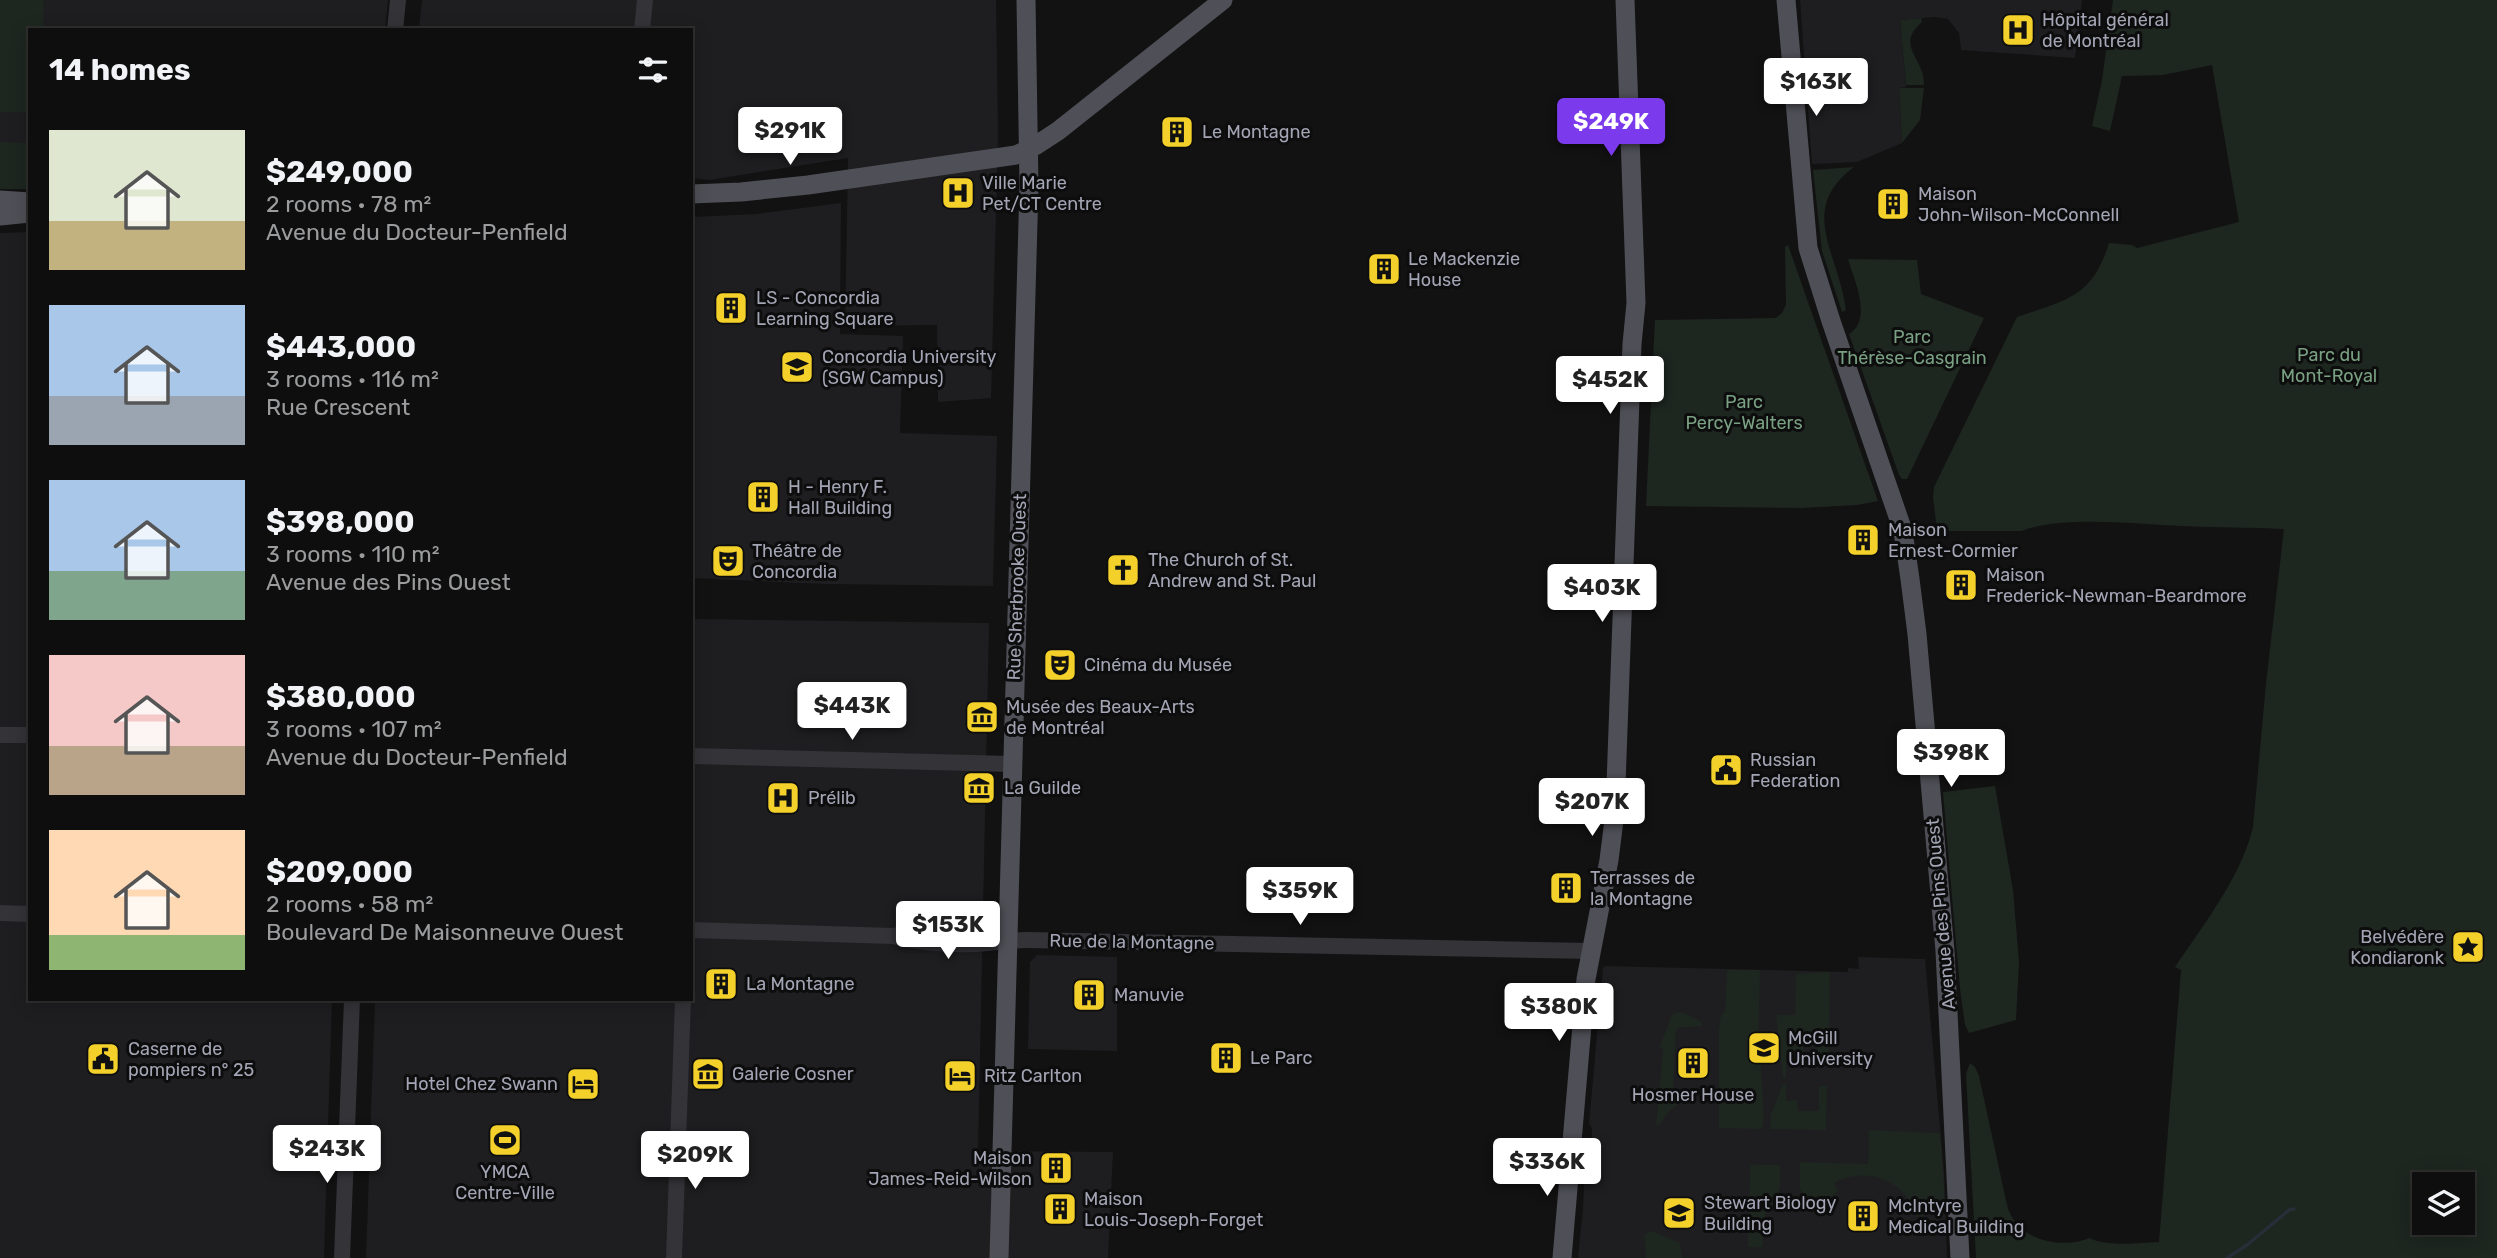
<!DOCTYPE html>
<meta charset="utf-8">
<style>
:root{--surface:#0e0e0e;--page:#171717;--text:#f1f3f6;--muted:#9b9c9e;--line:#2e2e2e;--accent:#7c3aed}
body{margin:0;font-family:Rubik,sans-serif;background:var(--page);color:var(--text);height:100vh;display:flex;flex-direction:column;font-size:26px;white-space:nowrap}
*{box-sizing:border-box;margin:0}
p{font-size:23px;color:var(--muted)}
.icon{flex:none;width:38px;height:38px;fill:none;stroke:currentColor;stroke-width:2;stroke-linecap:round;stroke-linejoin:round}
.map{position:relative;flex:1;overflow:hidden}
.side{position:absolute;left:28px;top:28px;width:665px;height:973px;display:flex;flex-direction:column;background:var(--surface);border-radius:0px;box-shadow:0 4px 18px #0003,0 0 0 2px var(--line)}
.side>*{flex:none}
.controls{position:absolute;left:2412px;top:1172px;display:grid;gap:14px}
.controls a{display:grid;place-items:center;width:63px;height:63px;border-radius:0px;background:var(--surface);box-shadow:0 4px 18px #0003,0 0 0 2px var(--line);font-size:35px}
.price{position:absolute;translate:-50% -60px;padding:0 16px;border-radius:7px;background:#fff;color:#222;font-size:23px;line-height:46px;filter:drop-shadow(0 2px 4px #0008)}
.price::after{content:'';position:absolute;left:50%;top:42px;width:21px;height:16px;margin-left:-10px;background:inherit;clip-path:polygon(0 0,100% 0,50% 100%)}
.price.active{background:var(--accent);color:#fff}
ul{padding:0;list-style:none}
li{display:flex;align-items:center;gap:21px;height:175px;padding:0 21px}
li span{display:grid;place-items:center;flex:none;width:196px;height:140px;border-radius:0px;color:#555}
li>.icon{margin-inline-start:auto}
span .icon{width:84px;height:84px;fill:#fffc;stroke-width:1}
li b{font-size:30px}
h2{display:flex;justify-content:space-between;align-items:center;height:84px;padding:0 21px;font-size:30px}
.map>svg:first-child{display:block}
.built{fill:#1e1e20}
.green{fill:#1e2620;fill-rule:evenodd}
.lines{fill:none;stroke-linecap:round;stroke-linejoin:round}
.stream{stroke:#282e37;stroke-width:3.5}
.minor{stroke:#333338;stroke-width:16}
.major{stroke:#4f4f57;stroke-width:19}
.labels{text-anchor:middle;stroke-width:6;stroke-linejoin:round;paint-order:stroke}
.poi-label{font-size:18px;fill:#a3a5b4;stroke:#0d0d0e;text-anchor:start}
.park-label{font-size:18px;fill:#79a082;stroke:#0d0d0e}
.street-label{font-size:18px;fill:#a3a5b4;stroke:#0d0d0e}
</style>
<div class="map">
<svg width="2497" height="1258" viewBox="0 0 2497 1258">
<rect width="100%" height="100%" fill="#121213"/>
<path class="built" d="M0,0H388L385,30H30V185H0Z
M422,0H996L998,134L991,398L938,402L937,325L845,326L848,158L709,180L691,178V30H419Z
M1800,0H2082L2075,58L1961,50L1959,33L1948,19L1935,17L1900,20L1906,87L1899,88L1902,143L1857,162L1812,164Z
M841,203L840,334L903,336L900,433L997,436L993,586L826,584L691,578V217L757,214Z
M30,232V999H332L324,1258H0V233Z
M691,619L989,623L978,1151L1113,1152L1108,1258H366L375,999H691Z
M1037,955L1117,957V1051L1028,1049L1030,962Z
M1858,957L1925,959L1944,1172L1947,1258H1578L1583,1209L1585,1162L1592,1158V1128L1589,1124L1603,968L1605,966L1848,972V968L1859,969Z"/>
<path class="green" d="M0,0H44L43,30H30V112H0Z
M2113,0H2497V1258H1976L1966,1074L1970,1063L1975,1067L1979,1076L2007,1205C2016,1240 2060,1250 2090,1238C2104,1247 2142,1243 2159,1242L2181,970L2175,967C2204,924 2241,877 2253,827L2266,683L2284,529C2250,527 2216,528 2182,526C2138,524 2061,515 2022,531H1937L1933,497L1934,487L2017,317C2066,300 2092,298 2109,243L2132,245L2137,248L2239,222L2212,65L2163,75L2122,76L2110,131L2092,126L2102,80ZM2424,1185H2462V1223H2424Z
M1921,18L1922,22C1894,46 1925,58 1924,85H1906L1900,20Z
M1899,88H1924L1920,120L1902,143Z
M0,142L30,143V189H0Z
M1854,167C1801,207 1833,246 1844,298L1846,310L1842,312L1822,251L1813,170Z
M1788,245L1878,501L1857,505L1802,508L1646,506L1655,320L1776,318L1782,313L1786,305L1785,247Z
M1848,259L1917,260L1921,294L1984,318L1907,479H1902L1899,475L1849,334C1873,319 1854,280 1848,259Z
M1055,702L1182,704V712H1053Z
M1995,786L2013,890L2019,962L2016,1020L1969,1033L1965,1025L1960,989L1943,792Z
M1727,970H1760L1758,1048L1760,1050L1764,1118L1762,1129L1719,1128V1028L1721,1016L1725,1012Z
M1830,972L1829,1059H1818L1817,1046H1803L1804,1057H1787L1786,1078H1783L1776,1015H1795L1796,974Z
M1677,1012L1684,1013L1702,1022V1026L1678,1028L1676,1032L1673,1093L1697,1094L1696,1101C1678,1101 1669,1108 1660,1125L1656,1126L1663,1048H1659L1672,1015Z
M1783,1084H1786V1101L1797,1100L1798,1111H1819V1086H1827L1826,1130L1770,1129L1771,1114Z
M1869,1130L1940,1133L1945,1204L1929,1196L1923,1216L1917,1217C1906,1181 1868,1165 1834,1183L1838,1191L1822,1206H1809L1800,1189V1162L1868,1164Z
M1750,1164L1780,1165V1188L1762,1221L1763,1247H1748V1233H1755V1226L1749,1225Z
M1652,1231L1680,1243L1682,1258H1646L1644,1235Z"/>
<g class="lines">
<path class="stream" d="M2227,1258L2247,1245L2289,1210L2294,1209"/>
<path class="minor" d="M395,30L398,0
M642,30L645,0
M0,735H30
M691,756L1012,764
M0,913L30,914
M691,930L893,936L902,934
M893,936C918,943 961,946 987,943C1001,942 1013,940 1026,940L1591,951
M342,1258L352,999
M674,1258L683,999"/>
<path class="major" d="M1786,0L1808,248L1831,321L1903,531L1910,579L1917,634L1945,951L1960,1258
M691,194L741,192L808,185L1016,155L1035,146L1058,131L1223,0
M0,200L30,202
M0,216L30,213
M999,1258L1029,186L1026,0
M1562,1258L1586,979L1609,860L1615,812L1632,344L1636,303L1625,0"/>
</g>
<defs>
<symbol id="hospital-square" viewBox="-11 -11 22 22"><rect x="-9" y="-9" width="18" height="18" rx="4" fill="#f3d12a" stroke="#0d0d0e"/><path d="M-5-5h3v3.5h4V-5h3V5h-3V1.5h-4V5h-3Z" fill="#111"/></symbol>
<symbol id="building-square" viewBox="-11 -11 22 22"><rect x="-9" y="-9" width="18" height="18" rx="4" fill="#f3d12a" stroke="#0d0d0e"/><path d="M-4-6H4V6H1V3H-1V6H-4ZM-2.5-4.3h1.7v1.8h-1.7ZM.8-4.3h1.7v1.8H.8ZM-2.5-1h1.7V.8h-1.7ZM.8-1h1.7V.8H.8Z" fill="#111"/></symbol>
<symbol id="university-square" viewBox="-11 -11 22 22"><rect x="-9" y="-9" width="18" height="18" rx="4" fill="#f3d12a" stroke="#0d0d0e"/><path d="M0-5L7-2L0 1L-7-2ZM-4 1L0 2.5L4 1V4Q0 6-4 4Z" fill="#111"/></symbol>
<symbol id="theatre-square" viewBox="-11 -11 22 22"><rect x="-9" y="-9" width="18" height="18" rx="4" fill="#f3d12a" stroke="#0d0d0e"/><path d="M-5-5.5Q0-4 5-5.5V0Q5 5 0 6Q-5 5-5 0ZM-3.3-2.5H-1v1.5H-3.3ZM1-2.5H3.3v1.5H1ZM-2.8 1Q0 5.5 2.8 1Z" fill="#111"/></symbol>
<symbol id="church-square" viewBox="-11 -11 22 22"><rect x="-9" y="-9" width="18" height="18" rx="4" fill="#f3d12a" stroke="#0d0d0e"/><path d="M-1.2-6h2.4v3.5h3.3v2.4h-3.3V6h-2.4V-.1h-3.3v-2.4h3.3Z" fill="#111"/></symbol>
<symbol id="museum-square" viewBox="-11 -11 22 22"><rect x="-9" y="-9" width="18" height="18" rx="4" fill="#f3d12a" stroke="#0d0d0e"/><path d="M0-6L6-3V-2H-6V-3ZM-5-1h2V3h-2ZM-1-1h2V3h-2ZM3-1h2V3H3ZM-6 4H6V6H-6Z" fill="#111"/></symbol>
<symbol id="civic-square" viewBox="-11 -11 22 22"><rect x="-9" y="-9" width="18" height="18" rx="4" fill="#f3d12a" stroke="#0d0d0e"/><path d="M-.6-6.5H3V-4.5H.6V-3L4-1V1h2V6H-6V1h2V-1L-.6-3ZM-1.2 2.5V6h2.4V2.5Z" fill="#111"/></symbol>
<symbol id="sight-square" viewBox="-11 -11 22 22"><rect x="-9" y="-9" width="18" height="18" rx="4" fill="#f3d12a" stroke="#0d0d0e"/><path d="M0-6L1.8-2.2L6-1.7L2.9 1.2L3.7 5.4L0 3.3L-3.7 5.4L-2.9 1.2L-6-1.7L-1.8-2.2Z" fill="#111"/></symbol>
<symbol id="hotel-square" viewBox="-11 -11 22 22"><rect x="-9" y="-9" width="18" height="18" rx="4" fill="#f3d12a" stroke="#0d0d0e"/><path d="M-6-4.5h1.5V1H6V5H4.5V3h-9V5H-6ZM-4 0a1.8 1.8 0 1 1 3.6 0ZM.5 0V-2.5h3Q6-2.5 6 0Z" fill="#111"/></symbol>
<symbol id="stadium-square" viewBox="-11 -11 22 22"><rect x="-9" y="-9" width="18" height="18" rx="4" fill="#f3d12a" stroke="#0d0d0e"/><path d="M0-5a6.5 5 0 1 0 0 10a6.5 5 0 1 0 0-10ZM-3.5-1.8h7v3.6h-7Z" fill="#111"/></symbol>
</defs>
<g fill-rule="evenodd">
<use href="#hospital-square" x="1999" y="11" width="38" height="38"/>
<use href="#building-square" x="1158" y="113" width="38" height="38"/>
<use href="#hospital-square" x="939" y="174" width="38" height="38"/>
<use href="#building-square" x="1874" y="185" width="38" height="38"/>
<use href="#building-square" x="1365" y="250" width="38" height="38"/>
<use href="#building-square" x="712" y="289" width="38" height="38"/>
<use href="#university-square" x="778" y="348" width="38" height="38"/>
<use href="#building-square" x="744" y="478" width="38" height="38"/>
<use href="#building-square" x="1844" y="521" width="38" height="38"/>
<use href="#theatre-square" x="709" y="542" width="38" height="38"/>
<use href="#church-square" x="1104" y="551" width="38" height="38"/>
<use href="#building-square" x="1942" y="566" width="38" height="38"/>
<use href="#theatre-square" x="1041" y="646" width="38" height="38"/>
<use href="#museum-square" x="963" y="698" width="38" height="38"/>
<use href="#civic-square" x="1707" y="751" width="38" height="38"/>
<use href="#museum-square" x="960" y="769" width="38" height="38"/>
<use href="#hospital-square" x="764" y="779" width="38" height="38"/>
<use href="#building-square" x="1547" y="869" width="38" height="38"/>
<use href="#sight-square" x="2449" y="928" width="38" height="38"/>
<use href="#building-square" x="702" y="965" width="38" height="38"/>
<use href="#building-square" x="1070" y="976" width="38" height="38"/>
<use href="#university-square" x="1745" y="1029" width="38" height="38"/>
<use href="#building-square" x="1207" y="1039" width="38" height="38"/>
<use href="#civic-square" x="84" y="1040" width="38" height="38"/>
<use href="#building-square" x="1674" y="1044" width="38" height="38"/>
<use href="#museum-square" x="689" y="1055" width="38" height="38"/>
<use href="#hotel-square" x="941" y="1057" width="38" height="38"/>
<use href="#hotel-square" x="564" y="1065" width="38" height="38"/>
<use href="#stadium-square" x="486" y="1121" width="38" height="38"/>
<use href="#building-square" x="1037" y="1149" width="38" height="38"/>
<use href="#building-square" x="1041" y="1190" width="38" height="38"/>
<use href="#university-square" x="1660" y="1194" width="38" height="38"/>
<use href="#building-square" x="1844" y="1197" width="38" height="38"/>
</g>
<g class="labels">
<g class="poi-label">
<text x="2042" y="26">Hôpital général<tspan x="2042" dy="21">de Montréal</tspan></text>
<text x="1202" y="138">Le Montagne</text>
<text x="982" y="189">Ville Marie<tspan x="982" dy="21">Pet/CT Centre</tspan></text>
<text x="1918" y="200">Maison<tspan x="1918" dy="21">John-Wilson-McConnell</tspan></text>
<text x="1408" y="265">Le Mackenzie<tspan x="1408" dy="21">House</tspan></text>
<text x="756" y="304">LS - Concordia<tspan x="756" dy="21">Learning Square</tspan></text>
<text x="822" y="363">Concordia University<tspan x="822" dy="21">(SGW Campus)</tspan></text>
<text x="788" y="493">H - Henry F.<tspan x="788" dy="21">Hall Building</tspan></text>
<text x="1888" y="536">Maison<tspan x="1888" dy="21">Ernest-Cormier</tspan></text>
<text x="752" y="557">Théâtre de<tspan x="752" dy="21">Concordia</tspan></text>
<text x="1148" y="566">The Church of St.<tspan x="1148" dy="21">Andrew and St. Paul</tspan></text>
<text x="1986" y="581">Maison<tspan x="1986" dy="21">Frederick-Newman-Beardmore</tspan></text>
<text x="1084" y="671">Cinéma du Musée</text>
<text x="1006" y="713">Musée des Beaux-Arts<tspan x="1006" dy="21">de Montréal</tspan></text>
<text x="1750" y="766">Russian<tspan x="1750" dy="21">Federation</tspan></text>
<text x="1004" y="794">La Guilde</text>
<text x="808" y="804">Prélib</text>
<text x="1590" y="884">Terrasses de<tspan x="1590" dy="21">la Montagne</tspan></text>
<text x="2444" y="943" text-anchor="end">Belvédère<tspan x="2444" dy="21">Kondiaronk</tspan></text>
<text x="746" y="990">La Montagne</text>
<text x="1114" y="1001">Manuvie</text>
<text x="1788" y="1044">McGill<tspan x="1788" dy="21">University</tspan></text>
<text x="128" y="1055">Caserne de<tspan x="128" dy="21">pompiers n° 25</tspan></text>
<text x="1250" y="1064">Le Parc</text>
<text x="732" y="1080">Galerie Cosner</text>
<text x="984" y="1082">Ritz Carlton</text>
<text x="558" y="1090" text-anchor="end">Hotel Chez Swann</text>
<text x="1693" y="1101" text-anchor="middle">Hosmer House</text>
<text x="1032" y="1164" text-anchor="end">Maison<tspan x="1032" dy="21">James-Reid-Wilson</tspan></text>
<text x="505" y="1178" text-anchor="middle">YMCA<tspan x="505" dy="21">Centre-Ville</tspan></text>
<text x="1084" y="1205">Maison<tspan x="1084" dy="21">Louis-Joseph-Forget</tspan></text>
<text x="1704" y="1209">Stewart Biology<tspan x="1704" dy="21">Building</tspan></text>
<text x="1888" y="1212">McIntyre<tspan x="1888" dy="21">Medical Building</tspan></text>
</g>
<g class="park-label">
<text x="1912" y="343">Parc<tspan x="1912" dy="21">Thérèse-Casgrain</tspan></text>
<text x="2329" y="361">Parc du<tspan x="2329" dy="21">Mont-Royal</tspan></text>
<text x="1744" y="408">Parc<tspan x="1744" dy="21">Percy-Walters</tspan></text>
</g>
<g class="street-label">
<text transform="translate(1017 587) rotate(-88)" y="6">Rue Sherbrooke Ouest</text>
<text transform="translate(1941 914) rotate(-95)" y="6">Avenue des Pins Ouest</text>
<text transform="translate(1132 942) rotate(1)" y="6">Rue de la Montagne</text>
</g>
</g>
</svg>
<div class="controls">
<a><svg class="icon" aria-label="layers" viewBox="0 0 24 24"><path d="M12 4l9 5-9 5-9-5zM3 14l9 5 9-5"/></svg></a>
</div>
<b class="price" style="left:1816px;top:118px">$163K</b>
<b class="price active" style="left:1611px;top:158px">$249K</b>
<b class="price" style="left:790px;top:167px">$291K</b>
<b class="price" style="left:1610px;top:416px">$452K</b>
<b class="price" style="left:1602px;top:624px">$403K</b>
<b class="price" style="left:852px;top:742px">$443K</b>
<b class="price" style="left:1951px;top:789px">$398K</b>
<b class="price" style="left:1592px;top:838px">$207K</b>
<b class="price" style="left:1300px;top:927px">$359K</b>
<b class="price" style="left:948px;top:961px">$153K</b>
<b class="price" style="left:1559px;top:1043px">$380K</b>
<b class="price" style="left:327px;top:1185px">$243K</b>
<b class="price" style="left:695px;top:1191px">$209K</b>
<b class="price" style="left:1547px;top:1198px">$336K</b>
<section class="side">
<h2>14 homes<svg class="icon" aria-label="filters" viewBox="0 0 24 24"><path d="M4 7h16M4 17h16"/><circle cx="9" cy="7" r="2"/><circle cx="15" cy="17" r="2"/></svg></h2>
<ul>
<li><span style="background:linear-gradient(#dfe7d0 65%,#c2b280 0)"><svg class="icon" aria-label="home" viewBox="0 0 24 24"><path d="M3 11l9-7 9 7M6 9v11h12V9"/></svg></span><div><b>$249,000</b><p>2 rooms · 78 m²</p><p>Avenue du Docteur-Penfield</p></div></li>
<li><span style="background:linear-gradient(#a9c7e8 65%,#9aa5b1 0)"><svg class="icon" aria-label="home" viewBox="0 0 24 24"><path d="M3 11l9-7 9 7M6 9v11h12V9"/></svg></span><div><b>$443,000</b><p>3 rooms · 116 m²</p><p>Rue Crescent</p></div></li>
<li><span style="background:linear-gradient(#a9c7e8 65%,#7fa58c 0)"><svg class="icon" aria-label="home" viewBox="0 0 24 24"><path d="M3 11l9-7 9 7M6 9v11h12V9"/></svg></span><div><b>$398,000</b><p>3 rooms · 110 m²</p><p>Avenue des Pins Ouest</p></div></li>
<li><span style="background:linear-gradient(#f6c9c9 65%,#b9a48a 0)"><svg class="icon" aria-label="home" viewBox="0 0 24 24"><path d="M3 11l9-7 9 7M6 9v11h12V9"/></svg></span><div><b>$380,000</b><p>3 rooms · 107 m²</p><p>Avenue du Docteur-Penfield</p></div></li>
<li><span style="background:linear-gradient(#ffd9b3 75%,#8fb573 0)"><svg class="icon" aria-label="home" viewBox="0 0 24 24"><path d="M3 11l9-7 9 7M6 9v11h12V9"/></svg></span><div><b>$209,000</b><p>2 rooms · 58 m²</p><p>Boulevard De Maisonneuve Ouest</p></div></li>
</ul>
</section>
</div>
